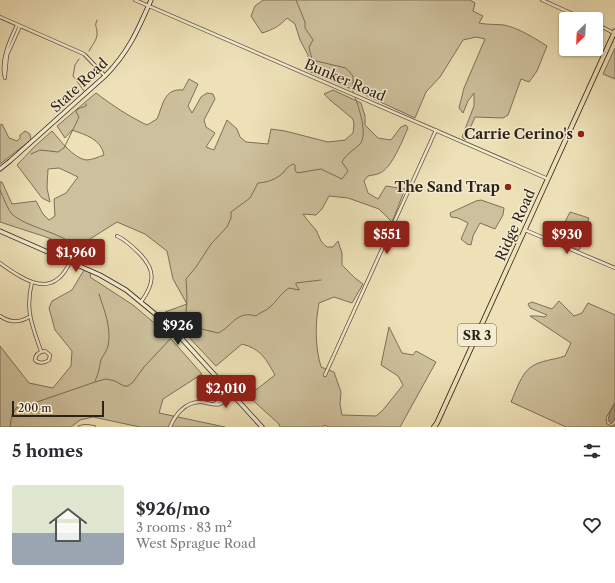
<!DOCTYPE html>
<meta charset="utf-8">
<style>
:root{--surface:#fff;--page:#f2f2f3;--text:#2b2b33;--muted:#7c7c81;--accent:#8f2418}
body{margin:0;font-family:"Libre Caslon Text",serif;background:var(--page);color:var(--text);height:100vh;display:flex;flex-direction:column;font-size:15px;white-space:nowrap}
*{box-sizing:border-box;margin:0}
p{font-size:13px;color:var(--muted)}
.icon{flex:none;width:22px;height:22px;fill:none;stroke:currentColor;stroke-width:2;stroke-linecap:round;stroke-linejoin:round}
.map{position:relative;height:427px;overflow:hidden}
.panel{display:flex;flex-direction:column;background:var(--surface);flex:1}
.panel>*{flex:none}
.needle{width:26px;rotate:204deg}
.fabs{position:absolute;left:559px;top:12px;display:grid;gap:8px}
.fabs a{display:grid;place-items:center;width:44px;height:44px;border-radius:4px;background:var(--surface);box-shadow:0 1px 3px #0004;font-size:20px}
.scale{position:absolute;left:12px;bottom:10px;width:92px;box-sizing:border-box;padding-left:4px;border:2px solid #2d2119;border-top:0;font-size:11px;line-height:14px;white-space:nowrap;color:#2d2119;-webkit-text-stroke:3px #f4ecd0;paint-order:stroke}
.price{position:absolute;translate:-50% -34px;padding:0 9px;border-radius:4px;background:var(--accent);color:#fff;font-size:13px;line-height:26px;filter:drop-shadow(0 1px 2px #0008)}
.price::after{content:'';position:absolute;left:50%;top:24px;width:12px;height:9px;margin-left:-6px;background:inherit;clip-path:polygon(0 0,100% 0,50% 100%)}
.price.selected{background:#222;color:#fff}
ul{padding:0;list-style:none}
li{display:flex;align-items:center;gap:12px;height:100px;padding:0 12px}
li span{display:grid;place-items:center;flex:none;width:112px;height:80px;border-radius:4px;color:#555}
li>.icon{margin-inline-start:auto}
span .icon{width:48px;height:48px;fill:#fffc;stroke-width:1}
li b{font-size:17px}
h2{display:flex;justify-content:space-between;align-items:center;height:48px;padding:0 12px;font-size:17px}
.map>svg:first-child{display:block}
.green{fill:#cdc09c;stroke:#7d705a}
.water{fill:#aca081;stroke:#796d57}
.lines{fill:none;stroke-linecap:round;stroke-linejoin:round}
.stream{stroke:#796d57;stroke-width:1}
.street-casing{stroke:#5d5140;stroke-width:4}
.secondary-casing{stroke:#2d2119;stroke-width:5}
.primary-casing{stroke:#2d2119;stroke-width:5.5}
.street{stroke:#f4ecd0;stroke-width:2.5}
.secondary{stroke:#f4ecd0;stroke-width:3.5}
.primary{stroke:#eee1b7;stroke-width:4}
.poi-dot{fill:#8f2418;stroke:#f4ecd0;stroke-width:1.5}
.labels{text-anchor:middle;stroke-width:3;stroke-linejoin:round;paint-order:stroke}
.shield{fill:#f4ecd0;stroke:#695e50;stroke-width:1}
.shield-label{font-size:13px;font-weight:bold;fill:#2d2119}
.street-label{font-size:14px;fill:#2d2119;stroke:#f4ecd0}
.poi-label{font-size:14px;font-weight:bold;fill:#2d2119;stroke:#f4ecd0;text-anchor:end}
</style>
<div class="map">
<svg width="615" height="427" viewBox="0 0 615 427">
<rect width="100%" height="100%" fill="#eee1b7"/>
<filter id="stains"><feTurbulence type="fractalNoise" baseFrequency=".005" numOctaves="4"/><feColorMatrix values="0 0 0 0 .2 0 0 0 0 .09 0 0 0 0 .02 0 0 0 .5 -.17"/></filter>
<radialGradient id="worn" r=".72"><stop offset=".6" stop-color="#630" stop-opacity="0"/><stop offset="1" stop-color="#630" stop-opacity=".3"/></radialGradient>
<path class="green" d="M263,0H470L475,3L473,11L483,16L479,23C488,25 496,24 504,25C519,28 534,38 547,46L537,71L529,82L521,79L508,115L503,118L475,117L465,140L462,137L474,106V93L468,101L463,113L459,108L464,88L485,39L476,37L463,40L440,77L426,92L415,118L361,93L306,70L308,55L300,40L295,24L287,18C280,26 272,30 262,33L251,16L255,6Z
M615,48V79L603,74Z
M189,79L198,84L188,106L192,113L201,97L207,93L213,94L215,99L204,120L206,127L215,133L206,147L214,150L227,120L237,129L240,137L246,142L268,144L271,129L285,131L328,142L345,140L353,133L354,124L353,119L330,100L324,94L333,90L361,103L365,116V125L378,138L391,140L401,127L406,125L408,128C403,139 392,168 380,173C376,175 372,175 368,176L364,181L368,193L378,199L386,186L405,189L392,222L379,209L348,198L329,196L322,209L316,215L303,214C307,220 311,224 316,230C320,237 319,241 327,247H333L338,241L342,253V265L355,278L363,284L352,303L334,297L319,303C315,324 315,346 321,367L334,372L341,392L340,404L342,415L376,416L383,410L403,385L398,376L381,365L389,327L402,353L413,355L416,351L436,362L400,427H329L324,425L323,427H280L279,424L248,396L275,375C266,359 261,349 242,344L216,366L165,312L187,304L173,279L167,251L145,234L117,222L71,251L49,238L0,222V182H2L12,204L36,201L43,214L49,220L55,216L54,199L66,193L78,177L59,168L48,169L47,188L50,202L42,198L17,165L34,147L52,131C60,140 73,158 86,160C92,160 98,157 104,155C101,139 86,135 72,130L65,138L57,126L96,93C112,105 128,116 147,125L157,119C163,105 164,88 183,90Z
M2,124L9,138L17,141L20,138V135L25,131L30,134L31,140L0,164V125Z
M481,200L504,208L503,215L495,229L480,223L473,236L471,245L467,244L461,239L468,223L458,218L451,217L450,213L476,201Z
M570,212L589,218L580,240L582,244L579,250L550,238L551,236L559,234Z
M84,270L91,273L90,277L133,305L165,332L202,374L163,399L159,413L225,427H140L93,417L80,420L71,427H0V346L29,383L53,388L71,366L72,351L55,330L49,308L52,301L72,290Z
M559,301L574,316L582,313L588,303L615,315V402L606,418L607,424L612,426L615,424V427H566L511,402C516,391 521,374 531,367C541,360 554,360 565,356L571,343L530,316H537L545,317L547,315L530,308L528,304L532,302L552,309Z"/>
<path class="water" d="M615,404V420L611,424L608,420L610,412Z"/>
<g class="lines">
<path class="stream" d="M296,0L305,22V28L313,40L309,47L312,60L346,68L353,76V92
M89,51C92,45 98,39 97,32C97,26 94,27 97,20
M79,59L75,65L73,76L84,91
M31,154L40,150L58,152L64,148L79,117L76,112C78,107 82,108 86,106V104
M0,190C3,196 8,211 13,215C31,230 73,234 83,255
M185,322L197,328L218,333C232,327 236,310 256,316C260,312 266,311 270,307C277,301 281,293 289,288L299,290V289L296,285V283L321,280
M180,328C189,318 187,292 186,279L196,267L211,244L227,227L231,218V212L250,198L258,183C268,182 275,180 283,173C286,169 288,166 293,164L295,165V170L297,173L321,169L327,172L342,179L348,171L342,162C346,154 354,150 360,144C368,135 359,108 355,97
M95,381C99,373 99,368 101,360C103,355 107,351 108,346C112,328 104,310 99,294
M10,427L12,414L17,407L37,402L98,381L106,379L115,381L124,386H128L133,382L144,367L172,337"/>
<defs>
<path id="street" d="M135,0L548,179
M542,0L584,19
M0,17L84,54L105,76
M596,24L614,33
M5,76L7,55L20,26
M5,78C0,61 10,40 17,25
M525,230L615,268
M117,236C126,240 132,246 139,253C156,270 155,283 141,302
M0,263C25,281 53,300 70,262
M32,282C25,310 32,325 41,351
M0,316C10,323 19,323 29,317
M45,351L50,355L49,360C45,363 39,364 35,360C35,354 39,352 45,351Z
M325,375L436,130
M214,404L230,395
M80,427L86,426L94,427
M170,427C175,415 185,402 200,402C206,402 214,406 220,404C225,402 228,398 232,394"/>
<path id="secondary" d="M0,169L10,161L105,76C128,53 138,30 151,0
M0,231L100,275L126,290L171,327L262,427"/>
<path id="primary" d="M434,427L437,423L615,31"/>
</defs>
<use href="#street" class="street-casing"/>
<use href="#secondary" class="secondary-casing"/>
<use href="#primary" class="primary-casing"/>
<use href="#street" class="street"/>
<use href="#secondary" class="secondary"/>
<use href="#primary" class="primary"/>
</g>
<g class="poi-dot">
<circle cx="581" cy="134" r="4"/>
<circle cx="508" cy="187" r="4"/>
</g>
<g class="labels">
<rect class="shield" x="458" y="324" width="38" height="22" rx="3"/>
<g class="shield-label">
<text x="477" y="340">SR 3</text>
</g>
<g class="street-label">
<text transform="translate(345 80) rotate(23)" y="5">Bunker Road</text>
<text transform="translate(79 85) rotate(-43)" y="5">State Road</text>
<text transform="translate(515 225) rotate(-66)" y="5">Ridge Road</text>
</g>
<g class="poi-label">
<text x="573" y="139">Carrie Cerino's</text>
<text x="500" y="192">The Sand Trap</text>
</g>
</g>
<rect width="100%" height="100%" filter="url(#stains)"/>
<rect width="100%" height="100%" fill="url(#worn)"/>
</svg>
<div class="fabs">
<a><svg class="needle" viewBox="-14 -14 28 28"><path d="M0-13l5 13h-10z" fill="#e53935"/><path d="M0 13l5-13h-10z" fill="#7c7c81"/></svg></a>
</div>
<div class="scale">200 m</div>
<b class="price" style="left:387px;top:255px">$551</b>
<b class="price" style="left:567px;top:255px">$930</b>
<b class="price" style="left:76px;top:273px">$1,960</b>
<b class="price selected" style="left:178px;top:346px">$926</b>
<b class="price" style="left:226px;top:409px">$2,010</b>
</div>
<section class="panel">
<h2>5 homes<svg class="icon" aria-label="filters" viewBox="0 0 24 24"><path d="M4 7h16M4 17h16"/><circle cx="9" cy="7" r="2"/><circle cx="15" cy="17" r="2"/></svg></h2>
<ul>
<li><span style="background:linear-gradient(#dfe7d0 60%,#9aa5b1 0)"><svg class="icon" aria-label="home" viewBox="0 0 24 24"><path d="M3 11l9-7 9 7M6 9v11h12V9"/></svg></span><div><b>$926/mo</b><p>3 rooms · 83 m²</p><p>West Sprague Road</p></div><svg class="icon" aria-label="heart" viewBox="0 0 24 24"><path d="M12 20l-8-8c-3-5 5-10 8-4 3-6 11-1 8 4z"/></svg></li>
</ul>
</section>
